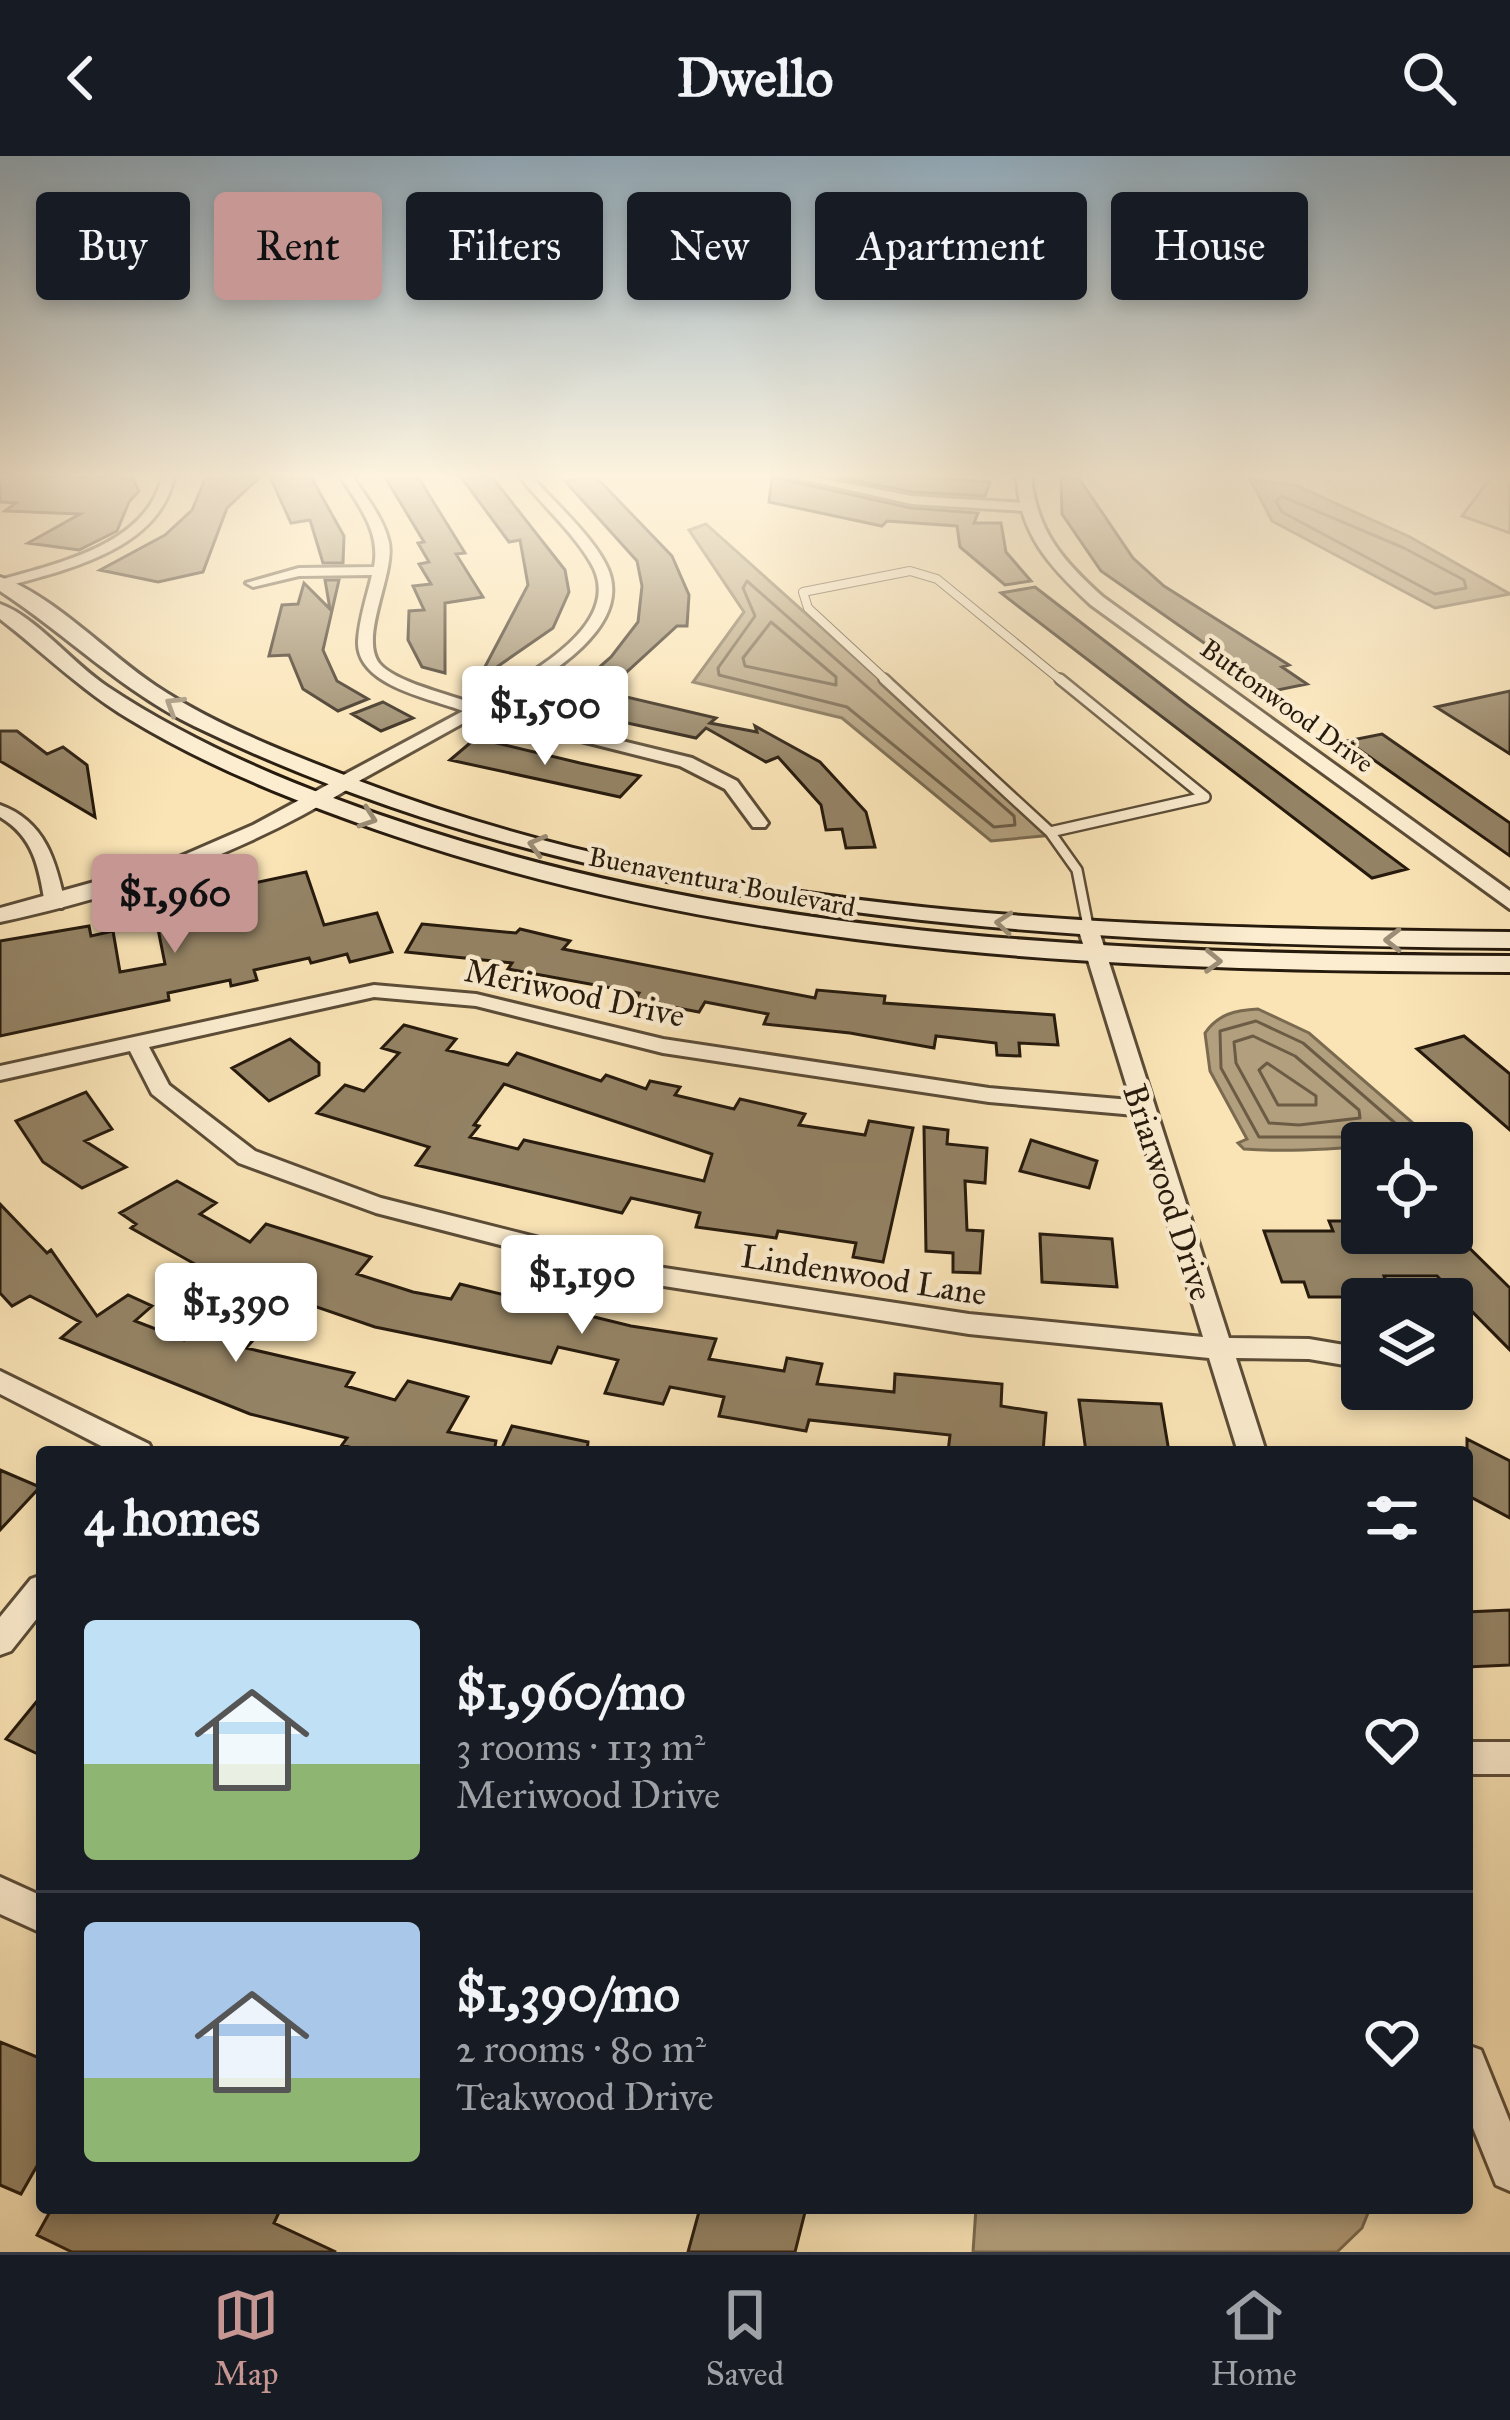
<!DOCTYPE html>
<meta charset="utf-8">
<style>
:root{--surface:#171b24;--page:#20242c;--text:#f1f3f6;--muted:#9ea1a6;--line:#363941;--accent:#c59692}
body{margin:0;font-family:"IM FELL Great Primer",serif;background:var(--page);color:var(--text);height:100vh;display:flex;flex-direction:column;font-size:45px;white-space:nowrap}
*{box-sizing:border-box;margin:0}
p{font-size:39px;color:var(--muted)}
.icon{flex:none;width:66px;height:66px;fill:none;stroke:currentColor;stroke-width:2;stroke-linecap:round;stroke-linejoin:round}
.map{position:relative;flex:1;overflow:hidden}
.side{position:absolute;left:36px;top:1290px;width:1437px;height:768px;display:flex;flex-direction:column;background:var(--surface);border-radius:12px;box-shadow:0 6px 18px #0003}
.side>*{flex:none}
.hud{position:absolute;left:36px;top:36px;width:1440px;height:108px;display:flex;gap:24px}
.fabs{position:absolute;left:1341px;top:966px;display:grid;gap:24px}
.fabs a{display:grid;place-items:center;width:132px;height:132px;border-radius:12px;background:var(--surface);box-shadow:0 6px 18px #0003;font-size:60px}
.price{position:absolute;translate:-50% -102px;padding:0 27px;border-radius:12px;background:#fff;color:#222;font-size:39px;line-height:78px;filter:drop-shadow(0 3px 6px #0008)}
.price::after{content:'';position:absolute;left:50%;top:72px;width:36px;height:27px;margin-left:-18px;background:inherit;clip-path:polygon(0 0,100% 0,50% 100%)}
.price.active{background:var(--accent);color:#111}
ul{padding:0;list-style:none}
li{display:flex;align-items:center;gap:36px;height:300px;padding:0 48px}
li+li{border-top:3px solid var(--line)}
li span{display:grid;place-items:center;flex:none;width:336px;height:240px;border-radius:12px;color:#555}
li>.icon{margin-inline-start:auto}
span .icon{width:144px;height:144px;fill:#fffc;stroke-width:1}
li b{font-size:51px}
h2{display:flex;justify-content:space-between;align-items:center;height:144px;padding:0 48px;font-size:51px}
.chip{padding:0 42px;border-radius:12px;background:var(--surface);box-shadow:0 6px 18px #0003;font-size:42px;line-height:108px}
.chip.active{background:var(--accent);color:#111}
header{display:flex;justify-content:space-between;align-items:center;height:156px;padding:0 48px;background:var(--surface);font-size:54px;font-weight:700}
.tabs{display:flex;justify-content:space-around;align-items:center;height:168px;border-top:3px solid var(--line);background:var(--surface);font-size:33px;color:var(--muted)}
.tabs a{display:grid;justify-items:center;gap:6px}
.tabs .active{color:var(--accent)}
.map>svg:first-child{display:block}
.green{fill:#d6c299;stroke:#7e6e53;stroke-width:3}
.water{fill:#b29f7d;stroke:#7a6a50;stroke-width:3}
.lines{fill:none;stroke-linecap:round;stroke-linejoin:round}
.shore{stroke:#6c5c45;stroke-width:3}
.building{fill:#948365;stroke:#261a0d;stroke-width:3;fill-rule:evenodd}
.service-far1-casing{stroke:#5b4c37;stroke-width:10}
.service-casing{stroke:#5b4c37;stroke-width:14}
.minor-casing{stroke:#5b4c37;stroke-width:6}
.tertiary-casing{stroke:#5b4c37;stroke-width:6}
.secondary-casing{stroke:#261a0d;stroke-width:6}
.service-far1{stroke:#fcedd0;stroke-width:8}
.service{stroke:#fcedd0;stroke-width:9}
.minor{fill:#fcedd0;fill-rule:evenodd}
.tertiary{fill:#fcedd0;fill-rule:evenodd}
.secondary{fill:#fcedd0;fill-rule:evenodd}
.oneway{stroke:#9c8e78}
.labels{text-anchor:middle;stroke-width:9;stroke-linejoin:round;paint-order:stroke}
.far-street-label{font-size:27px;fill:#261a0d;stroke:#fcedd0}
.street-label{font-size:33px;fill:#261a0d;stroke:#fcedd0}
</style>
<header><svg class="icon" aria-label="back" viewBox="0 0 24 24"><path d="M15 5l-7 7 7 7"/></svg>Dwello<svg class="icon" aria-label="search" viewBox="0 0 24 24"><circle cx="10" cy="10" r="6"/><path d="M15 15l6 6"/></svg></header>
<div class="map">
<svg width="1510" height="2096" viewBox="0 0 1510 2096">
<rect width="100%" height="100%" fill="#fae4b6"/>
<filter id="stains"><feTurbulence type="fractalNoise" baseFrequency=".00167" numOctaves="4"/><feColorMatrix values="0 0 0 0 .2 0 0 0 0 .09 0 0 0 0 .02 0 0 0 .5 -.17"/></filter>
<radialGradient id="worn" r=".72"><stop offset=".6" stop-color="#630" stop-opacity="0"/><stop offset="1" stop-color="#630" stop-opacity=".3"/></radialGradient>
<path class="green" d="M1491,321H1510V377L1462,360Z"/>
<path class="water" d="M1250,323L1295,329L1410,381L1510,438L1435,452L1272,365Z
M706,368L1053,679L991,685L842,562L693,526L744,456L689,374Z
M1258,853L1309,877L1436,987C1371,987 1314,998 1244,993L1238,987L1247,983L1210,915L1205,877C1218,858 1236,854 1258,853Z
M976,2052H1370L1362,2072L1337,2096H973Z"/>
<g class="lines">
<path class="shore" d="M1281,340L1404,392L1464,424L1466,432L1435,438L1282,356L1276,346Z
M747,425L1014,660L1015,669L994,671L847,551L719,519L718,512L755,460L743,432Z
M771,466L836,521V529L745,510L743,502Z
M1253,880L1295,900L1359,954L1360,962L1299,969L1269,967L1236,907L1234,886Z
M1267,907L1316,940V949H1278L1259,914Z
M1372,987L1352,981H1259L1221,912L1220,875L1256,865L1303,887L1418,987"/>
</g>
<path class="building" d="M0,321H132L139,335L129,346L117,375L79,394L28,387L80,358L5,355L16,347L0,346Z
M206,321H260L227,352L203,416L158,426L100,414L165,379L192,354Z
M270,321H311L344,380L343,407H323L310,364L291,367Z
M385,321H418L465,397L456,398L483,441L445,447V517L422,511L408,484L409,455L424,454L413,430L431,428L419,408L429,406L418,387L424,386Z
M461,321H492L565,414L569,436L553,472L478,524L528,429L520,384L509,386Z
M596,321L672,400L689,439L687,470H677L605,536L716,562L710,567L757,576L755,570L820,606L866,656L875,691L846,692L842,673L826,674L821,649L778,601L766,606L706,572L696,582L554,551L611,501L638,466L642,430L637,405L565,325Z
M772,321L911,352L978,357L974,367H1001L1006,396L1031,425L1005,429L960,391L957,370L887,365L882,370L769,346Z
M835,321H923L990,326L985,340L913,336Z
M1061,321H1078L1133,402L1164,430L1289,509L1282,511L1307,528L1273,535L1101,415L1062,358Z
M325,424H339L323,494L337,525L368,543L338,555L303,533L289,499L269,500L282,449L298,448L304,427L330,453Z
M1035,431L1189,550L1407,713L1372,722L1001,437Z
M1510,535V598L1436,551Z
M383,546L413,562L381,575L352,558Z
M0,575H17L47,598L63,591L87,609L95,661L0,605Z
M1382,578L1510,667V700L1347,585Z
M476,582L580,607L640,620L620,641L450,604Z
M306,716L324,769L377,757L392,796L350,806L347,798L311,807L309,802L254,814L257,824L231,830L230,824L168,837L169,844L0,880V785L89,770L91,780L113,775L120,816L165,808L155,758L178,753L180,762L251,748L245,729Z
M422,768L516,777L520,773L570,785L563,793L815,842L817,834L885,840L884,847L1054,859L1058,889L1019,887L1020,900L997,899L996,887L936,880L934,892L850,877L764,868L768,858L705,846L699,856L635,844L639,837L508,813L512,807L406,796Z
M404,869L456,883L447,894L508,909L517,897L601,925L606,919L646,933L650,925L680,931L675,939L734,953L740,943L805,958L799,969L865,979L869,965L913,972L883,1106L853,1101L856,1087L778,1075L776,1082L696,1071L700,1057L631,1042L622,1057L416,1009L429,991L317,957L345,929L364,935L399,897L382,892ZM504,928L712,998L704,1025L524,984L518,993L470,981L479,970L474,969Z
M1464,880L1510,918V974L1417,893Z
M290,883L319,907V919L269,945L232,912Z
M86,936L112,973L85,985L126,1011L82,1032L43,1006L16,965Z
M924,971L948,974L947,988L987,992L985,1027L965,1025L967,1074L983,1075L980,1117L953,1116V1097L926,1095Z
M1031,984L1097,1005L1089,1032L1020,1015Z
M177,1025L216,1047L200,1058L250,1086L266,1068L371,1101L357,1118L413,1136L451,1143L460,1128L631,1170L716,1183L709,1203L784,1215L787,1202L822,1208L817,1228L894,1236L895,1218L1002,1228L1001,1250L1046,1257L1043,1296H948L950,1279L809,1264L806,1275L719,1260L724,1241L670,1231L663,1248L605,1237L618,1204L558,1191L551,1207L375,1171L200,1111L131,1072L136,1068L120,1057Z
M0,1048L47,1097L51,1094L97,1160L128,1139L152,1150L135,1165L184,1184L205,1162L256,1181L246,1192L354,1217L346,1230L395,1244L408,1225L468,1241L448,1276L496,1285L494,1296H366L342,1289L347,1282L250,1258L61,1182L80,1166L30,1140L12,1150L0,1137Z
M1329,1065H1362V1077H1393L1400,1092L1452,1075L1510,1132V1194L1437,1120H1384L1390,1135H1346L1348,1141H1309L1304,1126H1282L1264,1075H1333Z
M1040,1078L1112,1083L1117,1131L1042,1126Z
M1079,1244L1161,1248L1169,1296H1086Z
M512,1270L588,1286L587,1296H500Z
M1467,1283L1510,1305V1362L1467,1339Z
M0,1314L40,1331L0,1374Z
M1510,1454V1509L1467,1511V1456Z
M42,1539V1600L6,1583Z
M0,1886L42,1903V2001L21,2038L0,2029Z
M52,2052H281L274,2067L336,2096H72L37,2079Z
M700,2052H806L795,2096H688Z"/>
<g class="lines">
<defs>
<path id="service-far1" d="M888,526L808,452L803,436L910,415L937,423L1063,526"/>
<path id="service" d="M884,523L1050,676
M1050,676L1077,714L1089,775
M1050,676L1205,641L1060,523"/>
<path id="minor" d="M162,321H174C159,395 62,415 0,432V424C58,407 147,389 162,321Z
M341,321H353C366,341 384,363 389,387C395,418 359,481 379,507C394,526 451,539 475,548C517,525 629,471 591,407C573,376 542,349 520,321H532C554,346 590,378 605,407C641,473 534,528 490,553L692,602L737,625L768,667L765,671H753L725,633L680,610L478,559L348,631H336V623L463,555C430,542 356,530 358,485C359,464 367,440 372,419L299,420L253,431L246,427L299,412L374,411C381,376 359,350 341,321Z
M791,321H813L912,340L1025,347L1031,351L1025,355L912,348Z
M0,649C45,665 56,705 65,748L62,752H48L45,748C39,712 34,681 0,661Z
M1089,769L1099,775L1229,1182L1309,1183L1362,1192V1212L1309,1203L1236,1202L1266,1296H1238L1209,1202L969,1178L651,1128L376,1057L239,1007L152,938L130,895L0,924V910L374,829L476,838L663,883L989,932L1131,944L1079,775ZM374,841L476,850L663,897L989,946L1135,959L1203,1181L969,1158L651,1110L381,1042L255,995L169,929L149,891Z
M0,1215L149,1288L153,1296H113L0,1238Z
M42,1419V1456L11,1495L0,1499V1461L31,1423Z
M1467,1586H1510V1618H1467Z
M0,1721L42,1740V1777L0,1758Z
M1467,1889L1481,1894L1510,1966V2035L1496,2029L1467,1957Z"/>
<path id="tertiary" d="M1017,321H1031C1037,376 1063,405 1103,441L1510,735V753L1091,449C1050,411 1019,378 1017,321Z
M342,621L353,627L350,632C240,699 125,739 0,766V752L170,705L253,669Z"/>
<path id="secondary" d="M0,421C53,439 109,499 156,530C218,571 293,599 362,626C725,765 1126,772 1510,776V792C1062,788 605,768 194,570C123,536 66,478 0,435Z
M0,448C35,460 74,509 108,531C177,577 258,614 336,643C711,784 1113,798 1510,800V816C1134,815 754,802 395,680C305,649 211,613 129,563C81,534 44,497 0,463Z"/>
</defs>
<use href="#service-far1" class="service-far1-casing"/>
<use href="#service" class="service-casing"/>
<use href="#minor" class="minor-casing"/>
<use href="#tertiary" class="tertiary-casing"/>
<use href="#secondary" class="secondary-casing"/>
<use href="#service-far1" class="service-far1"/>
<use href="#service" class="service"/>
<use href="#minor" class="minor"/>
<use href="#tertiary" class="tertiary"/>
<use href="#secondary" class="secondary"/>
</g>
<defs><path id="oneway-chevron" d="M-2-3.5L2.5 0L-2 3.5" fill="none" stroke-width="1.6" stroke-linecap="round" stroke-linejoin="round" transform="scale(3)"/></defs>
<g class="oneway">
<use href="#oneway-chevron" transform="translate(174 549) rotate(-148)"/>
<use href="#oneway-chevron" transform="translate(368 662) rotate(19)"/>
<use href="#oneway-chevron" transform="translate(537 689) rotate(-165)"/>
<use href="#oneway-chevron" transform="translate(1004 767) rotate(-175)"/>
<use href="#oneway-chevron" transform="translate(1393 784) rotate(-180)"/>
<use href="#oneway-chevron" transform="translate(1213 805) rotate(2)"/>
</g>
<linearGradient id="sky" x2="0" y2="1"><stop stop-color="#92acbd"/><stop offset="0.52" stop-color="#fdf3de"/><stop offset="1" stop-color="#fdf3de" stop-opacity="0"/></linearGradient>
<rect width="1510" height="614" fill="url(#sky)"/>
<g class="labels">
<g class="far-street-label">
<text transform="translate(1287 550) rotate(36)" y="9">Buttonwood Drive</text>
<text transform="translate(722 726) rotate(11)" y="9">Buenaventura Boulevard</text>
</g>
<g class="street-label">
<text transform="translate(575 836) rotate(12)" y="12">Meriwood Drive</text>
<text transform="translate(1169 1036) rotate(72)" y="12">Briarwood Drive</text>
<text transform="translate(864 1118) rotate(9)" y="12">Lindenwood Lane</text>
</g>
</g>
<rect width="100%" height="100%" filter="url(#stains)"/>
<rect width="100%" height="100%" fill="url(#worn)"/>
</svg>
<div class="fabs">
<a><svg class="icon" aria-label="locate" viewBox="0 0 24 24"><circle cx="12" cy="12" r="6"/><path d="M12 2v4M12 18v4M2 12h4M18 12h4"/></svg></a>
<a><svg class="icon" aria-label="layers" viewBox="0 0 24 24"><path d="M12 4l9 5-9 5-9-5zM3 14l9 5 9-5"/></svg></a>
</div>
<b class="price" style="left:545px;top:612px">$1,500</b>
<b class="price active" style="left:175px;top:800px">$1,960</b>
<b class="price" style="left:582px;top:1181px">$1,190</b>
<b class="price" style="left:236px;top:1209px">$1,390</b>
<div class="hud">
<a class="chip">Buy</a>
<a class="chip active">Rent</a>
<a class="chip">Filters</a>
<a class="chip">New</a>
<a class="chip">Apartment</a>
<a class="chip">House</a>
</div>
<section class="side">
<h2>4 homes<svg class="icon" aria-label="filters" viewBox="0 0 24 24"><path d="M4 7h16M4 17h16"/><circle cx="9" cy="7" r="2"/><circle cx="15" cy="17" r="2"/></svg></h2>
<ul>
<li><span style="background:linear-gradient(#bfe0f5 60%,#8fb573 0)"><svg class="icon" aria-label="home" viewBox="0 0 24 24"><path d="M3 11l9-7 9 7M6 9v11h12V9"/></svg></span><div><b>$1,960/mo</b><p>3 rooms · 113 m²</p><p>Meriwood Drive</p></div><svg class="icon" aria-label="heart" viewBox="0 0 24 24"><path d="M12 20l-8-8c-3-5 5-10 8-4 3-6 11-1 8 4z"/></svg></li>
<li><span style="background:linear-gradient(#a9c7e8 65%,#8fb573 0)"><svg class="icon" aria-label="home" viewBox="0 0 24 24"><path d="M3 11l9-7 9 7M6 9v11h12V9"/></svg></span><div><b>$1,390/mo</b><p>2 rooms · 80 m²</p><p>Teakwood Drive</p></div><svg class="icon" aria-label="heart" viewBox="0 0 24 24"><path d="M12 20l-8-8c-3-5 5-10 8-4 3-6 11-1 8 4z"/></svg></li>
</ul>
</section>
</div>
<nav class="tabs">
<a class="active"><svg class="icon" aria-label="map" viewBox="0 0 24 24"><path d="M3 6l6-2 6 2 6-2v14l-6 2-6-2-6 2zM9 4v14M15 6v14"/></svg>Map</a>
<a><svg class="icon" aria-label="saved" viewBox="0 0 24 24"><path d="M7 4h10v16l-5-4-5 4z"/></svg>Saved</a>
<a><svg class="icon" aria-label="home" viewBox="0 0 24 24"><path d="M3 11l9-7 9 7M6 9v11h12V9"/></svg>Home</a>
</nav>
